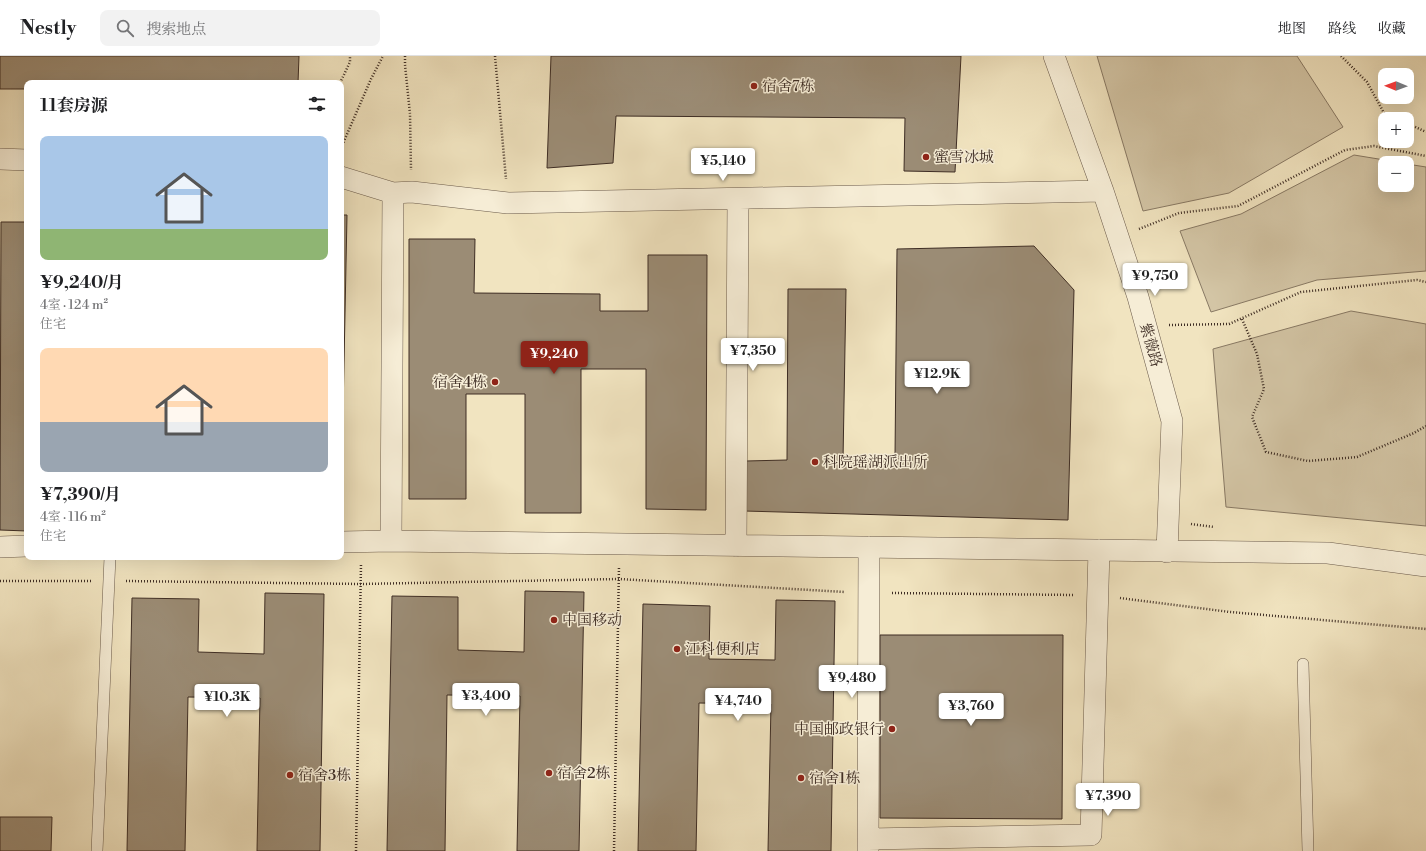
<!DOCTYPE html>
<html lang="zh">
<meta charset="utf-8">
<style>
:root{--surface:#fff;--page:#f2f2f2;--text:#202124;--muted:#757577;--line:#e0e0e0;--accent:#8f2418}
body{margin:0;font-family:"Libre Bodoni","Noto Serif SC",serif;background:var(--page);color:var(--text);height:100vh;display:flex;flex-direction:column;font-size:15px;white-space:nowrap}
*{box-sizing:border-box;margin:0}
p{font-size:13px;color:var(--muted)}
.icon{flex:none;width:22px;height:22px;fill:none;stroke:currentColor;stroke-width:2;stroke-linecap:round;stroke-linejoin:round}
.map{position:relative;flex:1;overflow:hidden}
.drawer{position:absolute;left:24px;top:24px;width:320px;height:480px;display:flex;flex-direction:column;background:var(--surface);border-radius:8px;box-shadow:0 4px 16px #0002}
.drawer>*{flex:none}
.needle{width:26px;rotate:271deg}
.controls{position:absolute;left:1378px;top:12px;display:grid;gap:8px}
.controls a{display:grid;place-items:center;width:36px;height:36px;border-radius:8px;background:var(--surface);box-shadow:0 4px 16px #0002;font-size:20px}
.price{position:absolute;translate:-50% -34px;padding:0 9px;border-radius:4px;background:#fff;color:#222;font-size:13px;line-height:26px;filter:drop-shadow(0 1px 2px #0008)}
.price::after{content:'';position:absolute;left:50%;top:24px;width:12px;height:9px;margin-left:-6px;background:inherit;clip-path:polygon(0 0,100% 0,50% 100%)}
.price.current{background:var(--accent);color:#fff}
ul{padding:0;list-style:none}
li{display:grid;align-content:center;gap:8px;height:212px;padding:0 16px}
li span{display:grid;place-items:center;height:124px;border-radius:8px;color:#555}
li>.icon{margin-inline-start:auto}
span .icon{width:72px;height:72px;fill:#fffc;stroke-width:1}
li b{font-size:17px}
h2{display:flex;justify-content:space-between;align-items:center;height:48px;padding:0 16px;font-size:17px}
header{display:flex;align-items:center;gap:24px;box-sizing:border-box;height:56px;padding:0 20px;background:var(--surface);border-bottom:1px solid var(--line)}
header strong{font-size:19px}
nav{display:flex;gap:22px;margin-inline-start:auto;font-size:14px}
.search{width:280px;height:36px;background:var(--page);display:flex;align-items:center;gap:10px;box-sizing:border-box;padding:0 14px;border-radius:8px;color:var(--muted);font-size:15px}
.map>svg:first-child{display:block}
.green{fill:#d3c5a5;stroke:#887964}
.building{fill:#9b8c75;stroke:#3e2d24}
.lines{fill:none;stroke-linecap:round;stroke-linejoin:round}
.service-casing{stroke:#6b5b4b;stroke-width:12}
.minor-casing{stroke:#6b5b4b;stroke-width:22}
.path{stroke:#3e2d24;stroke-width:2.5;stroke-dasharray:1 2;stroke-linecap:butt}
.service{stroke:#f6edd6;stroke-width:11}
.minor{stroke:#f6edd6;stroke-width:21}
.poi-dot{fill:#8f2418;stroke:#f6edd6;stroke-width:1.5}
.labels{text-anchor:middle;stroke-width:3;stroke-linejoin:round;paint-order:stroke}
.poi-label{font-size:15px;fill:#3e2d24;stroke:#f6edd6;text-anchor:start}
.street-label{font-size:15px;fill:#3e2d24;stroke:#f6edd6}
</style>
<header>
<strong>Nestly</strong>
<div class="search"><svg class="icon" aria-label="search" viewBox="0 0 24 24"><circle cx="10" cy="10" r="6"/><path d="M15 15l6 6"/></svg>搜索地点</div>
<nav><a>地图</a><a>路线</a><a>收藏</a></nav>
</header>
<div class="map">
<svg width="1426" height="795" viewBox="0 0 1426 795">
<rect width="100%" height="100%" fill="#f1e4c0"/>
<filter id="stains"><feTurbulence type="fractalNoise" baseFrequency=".005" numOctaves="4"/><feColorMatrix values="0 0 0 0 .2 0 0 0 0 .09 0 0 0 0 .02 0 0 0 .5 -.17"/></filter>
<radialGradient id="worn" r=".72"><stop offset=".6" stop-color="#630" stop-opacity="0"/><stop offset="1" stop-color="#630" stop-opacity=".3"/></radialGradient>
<path class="green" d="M1097,0H1297L1343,71L1229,137L1143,155Z
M1354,99L1403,107H1385V129H1407V108L1426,111V215L1317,224L1211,256L1180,175L1241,158Z
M1351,255L1426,268V470L1226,451L1213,293Z"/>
<path class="building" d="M0,0H299L298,27H27V33H0Z
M551,0H961L955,116L904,115L905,62L616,60L613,107L547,112Z
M341,159H347L341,456Z
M1,166H27V475L0,474Z
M409,183H475L474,237L600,238V255H648V199H707L706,454L646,453V313H581V457H525V338H466V443H409Z
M1034,190L1074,234L1068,464L744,455L746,405L787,404L788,233H846L843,404L895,401L897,193Z
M525,535L584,536L579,795H517L520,640L447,639L445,795H387L392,540L458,541V594L524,596Z
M265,537L324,538L320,795H257L260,642L188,641L185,795H127L132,542L199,543L198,596L264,598Z
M776,544L835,545L831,795H768L771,648L699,647L696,795H638L643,548L710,550L709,603L775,604Z
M880,579H1063L1062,763L880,762Z
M0,761H52L51,795H0Z"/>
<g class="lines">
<defs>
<path id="service" d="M1303,608L1308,795
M97,795L110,501"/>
<path id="minor" d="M1054,0L1103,135L1138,241L1172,365L1167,496
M0,103L27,104
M341,121L393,137L412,136L508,147L1103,135
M391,485L393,137
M341,486L391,485L1328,497L1426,510
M736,490L738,143
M0,491L27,490
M868,783L1091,779L1099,494
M868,795L869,491"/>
</defs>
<use href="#service" class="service-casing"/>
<use href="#minor" class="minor-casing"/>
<path class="path" d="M405,0V9L410,58L411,114
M495,0L506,123
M1341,0L1367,26L1384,57L1398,63
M340,27L350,6V0
M1407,67L1426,76
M341,92L371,23L383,0
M1139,173L1179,157L1238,150L1345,94L1374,90L1426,100
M1242,263L1257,298L1264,333L1252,361L1266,396L1308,405L1357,401L1414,377L1426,370
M1169,269L1229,268L1301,236L1417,224L1426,226
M1191,468L1214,471
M0,525H91
M126,525L361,528L619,523L845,536
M892,537L1075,539
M1120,542L1230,556L1426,573
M356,795L361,508
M614,795L619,510"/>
<use href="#service" class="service"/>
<use href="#minor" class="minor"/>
</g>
<g class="poi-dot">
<circle cx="754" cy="30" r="4"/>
<circle cx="926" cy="101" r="4"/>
<circle cx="495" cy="326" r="4"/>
<circle cx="815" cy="406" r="4"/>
<circle cx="554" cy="564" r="4"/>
<circle cx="677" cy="593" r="4"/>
<circle cx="892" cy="673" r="4"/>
<circle cx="549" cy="717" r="4"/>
<circle cx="290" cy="719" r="4"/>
<circle cx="801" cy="722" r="4"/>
</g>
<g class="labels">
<g class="poi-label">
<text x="762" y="35">宿舍7栋</text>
<text x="934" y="106">蜜雪冰城</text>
<text x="487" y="331" text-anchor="end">宿舍4栋</text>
<text x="823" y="411">科院瑶湖派出所</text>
<text x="562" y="569">中国移动</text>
<text x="685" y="598">江科便利店</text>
<text x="884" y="678" text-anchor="end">中国邮政银行</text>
<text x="557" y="722">宿舍2栋</text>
<text x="298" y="724">宿舍3栋</text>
<text x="809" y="727">宿舍1栋</text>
</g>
<g class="street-label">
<text transform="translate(1151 289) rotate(74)" y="5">紫薇路</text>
</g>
</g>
<rect width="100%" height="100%" filter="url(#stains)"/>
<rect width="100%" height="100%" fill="url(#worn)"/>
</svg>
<div class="controls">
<a><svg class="needle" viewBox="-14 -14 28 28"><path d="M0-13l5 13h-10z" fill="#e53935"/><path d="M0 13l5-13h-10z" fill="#757577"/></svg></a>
<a>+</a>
<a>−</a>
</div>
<b class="price" style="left:723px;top:126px">¥5,140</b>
<b class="price" style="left:1155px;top:241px">¥9,750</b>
<b class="price" style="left:753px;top:316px">¥7,350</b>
<b class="price current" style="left:554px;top:319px">¥9,240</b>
<b class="price" style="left:937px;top:339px">¥12.9K</b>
<b class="price" style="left:852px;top:643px">¥9,480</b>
<b class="price" style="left:486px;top:661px">¥3,400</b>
<b class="price" style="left:227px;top:662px">¥10.3K</b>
<b class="price" style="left:738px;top:666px">¥4,740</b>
<b class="price" style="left:971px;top:671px">¥3,760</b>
<b class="price" style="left:1108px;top:761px">¥7,390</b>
<section class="drawer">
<h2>11套房源<svg class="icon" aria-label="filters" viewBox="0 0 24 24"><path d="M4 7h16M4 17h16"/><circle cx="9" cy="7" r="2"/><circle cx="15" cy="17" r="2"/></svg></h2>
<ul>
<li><span style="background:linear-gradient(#a9c7e8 75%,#8fb573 0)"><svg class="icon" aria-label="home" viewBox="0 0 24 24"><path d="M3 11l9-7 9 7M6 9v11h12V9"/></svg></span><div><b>¥9,240/月</b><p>4室 · 124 m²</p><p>住宅</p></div></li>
<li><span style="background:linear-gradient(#ffd9b3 60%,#9aa5b1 0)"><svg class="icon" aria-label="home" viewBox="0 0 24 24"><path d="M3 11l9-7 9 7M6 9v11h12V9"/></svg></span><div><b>¥7,390/月</b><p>4室 · 116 m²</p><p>住宅</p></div></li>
</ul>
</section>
</div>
